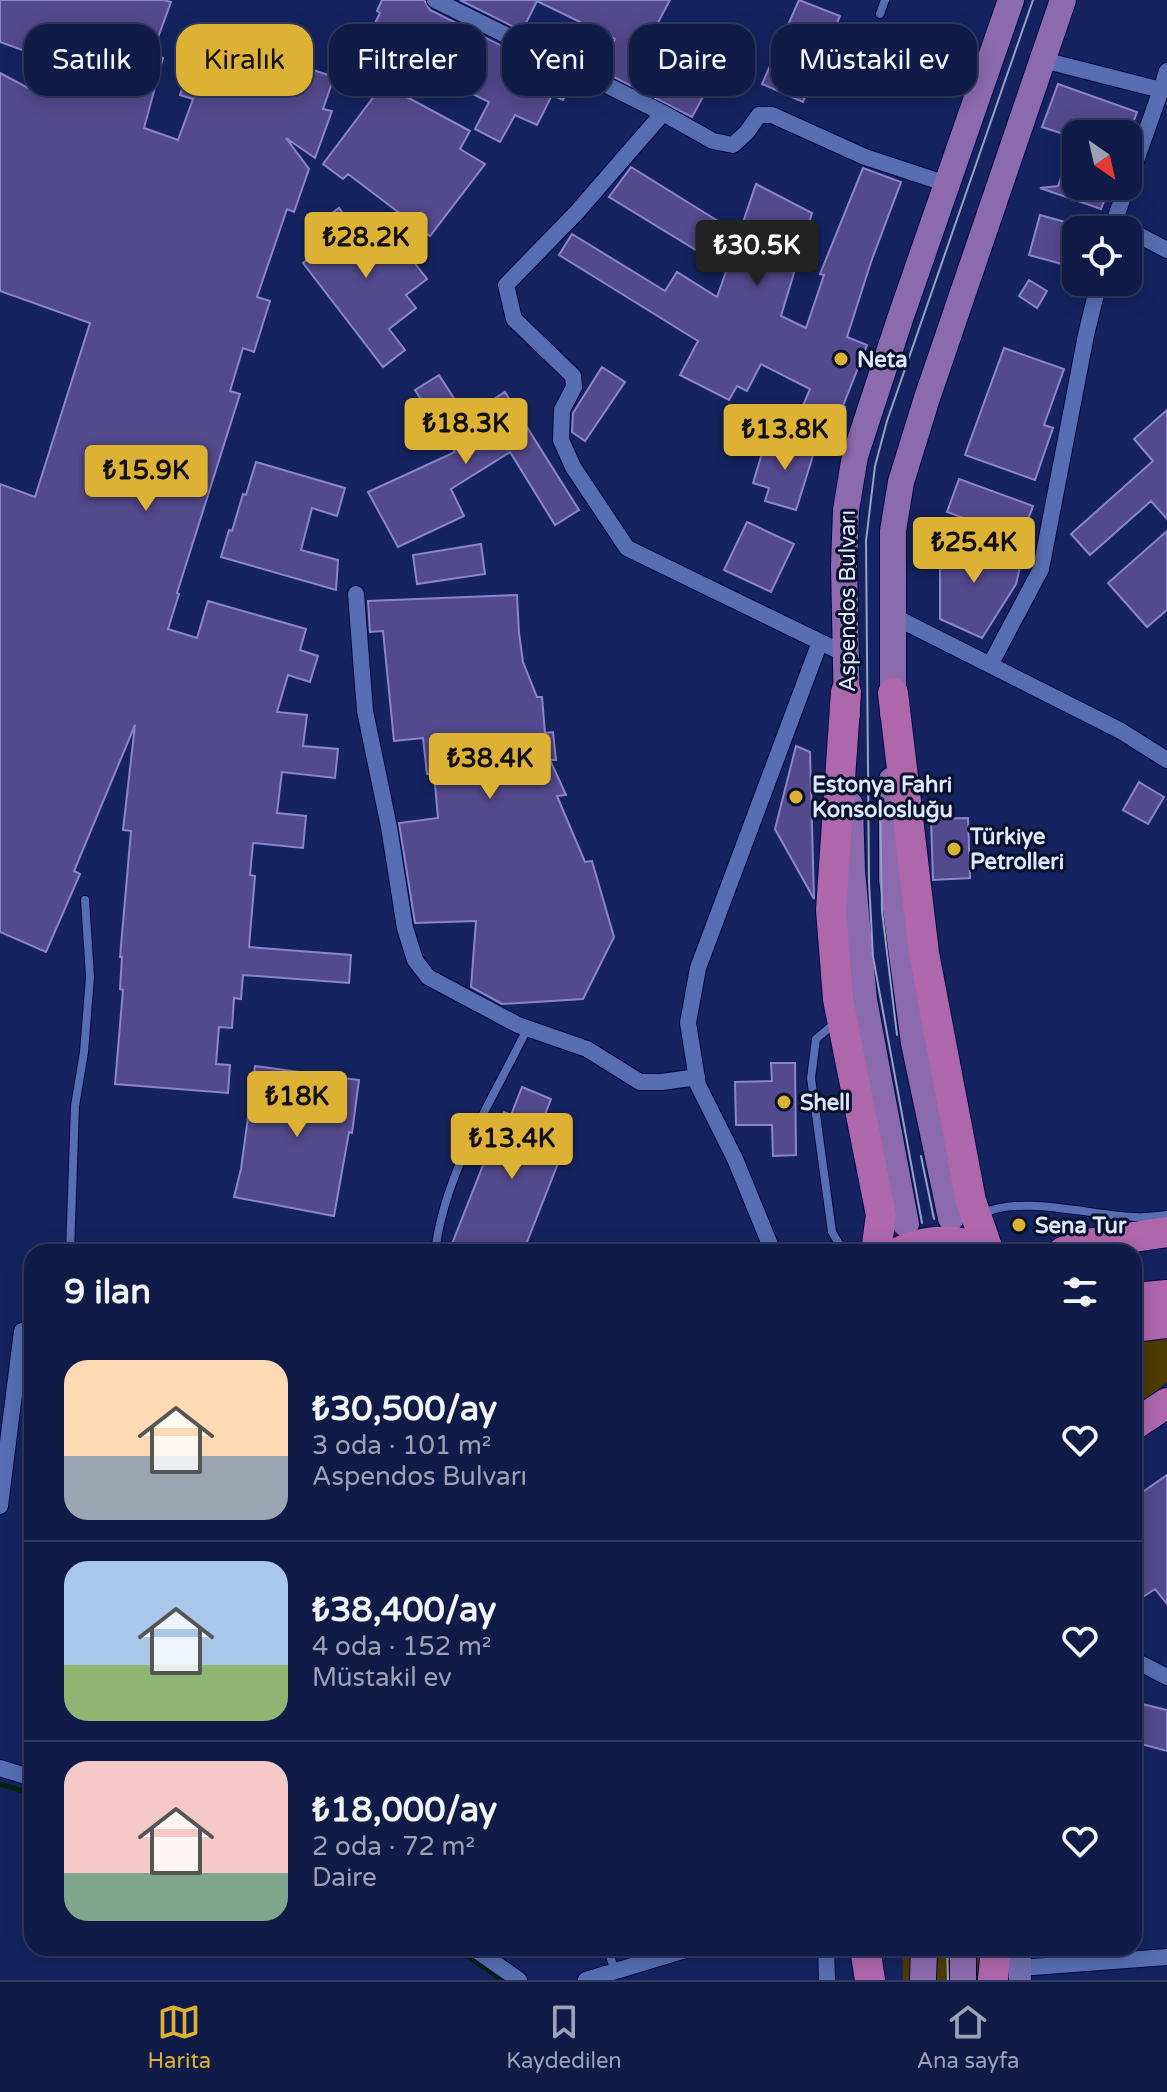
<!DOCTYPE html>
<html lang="tr">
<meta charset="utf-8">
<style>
:root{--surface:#101b48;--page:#19244f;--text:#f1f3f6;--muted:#9ca1b4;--line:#303960;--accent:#ddb133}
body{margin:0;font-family:"Varela Round",sans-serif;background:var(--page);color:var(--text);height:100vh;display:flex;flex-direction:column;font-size:30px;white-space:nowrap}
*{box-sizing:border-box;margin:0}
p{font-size:26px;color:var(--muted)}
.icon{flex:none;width:44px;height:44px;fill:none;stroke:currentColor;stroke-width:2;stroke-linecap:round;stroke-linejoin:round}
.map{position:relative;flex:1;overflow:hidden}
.drawer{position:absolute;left:24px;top:1244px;width:1118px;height:712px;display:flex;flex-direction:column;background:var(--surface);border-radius:24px;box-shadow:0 4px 20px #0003,0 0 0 2px var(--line)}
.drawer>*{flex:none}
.hud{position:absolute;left:24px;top:24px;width:1120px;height:72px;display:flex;gap:16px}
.needle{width:52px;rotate:146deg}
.fabs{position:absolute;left:1062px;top:120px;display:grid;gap:16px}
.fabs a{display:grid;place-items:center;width:80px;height:80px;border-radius:16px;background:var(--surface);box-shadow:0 4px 20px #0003,0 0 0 2px var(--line);font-size:40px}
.price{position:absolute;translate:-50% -68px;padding:0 18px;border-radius:8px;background:var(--accent);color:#111;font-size:26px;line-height:52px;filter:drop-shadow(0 2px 4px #0008)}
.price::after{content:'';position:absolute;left:50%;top:48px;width:24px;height:18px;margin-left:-12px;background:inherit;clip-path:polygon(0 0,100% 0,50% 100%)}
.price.selected{background:#222;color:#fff}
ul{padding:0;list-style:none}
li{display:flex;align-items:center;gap:24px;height:200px;padding:0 40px}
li+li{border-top:2px solid var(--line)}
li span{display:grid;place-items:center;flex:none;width:224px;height:160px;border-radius:24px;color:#555}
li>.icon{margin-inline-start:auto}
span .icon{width:96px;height:96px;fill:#fffc;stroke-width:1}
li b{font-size:34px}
h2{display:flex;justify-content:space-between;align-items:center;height:96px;padding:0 40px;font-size:34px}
.pill{padding:0 28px;border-radius:24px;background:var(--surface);box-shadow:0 4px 20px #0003,0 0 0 2px var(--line);font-size:28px;line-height:72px}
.pill.selected{background:var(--accent);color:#111}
.menu{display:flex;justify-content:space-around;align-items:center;height:112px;border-top:2px solid var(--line);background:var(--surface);font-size:22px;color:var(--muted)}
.menu a{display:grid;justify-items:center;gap:4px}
.menu .selected{color:var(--accent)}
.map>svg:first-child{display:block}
.green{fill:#4e3b00}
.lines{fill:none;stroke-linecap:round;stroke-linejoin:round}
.stream{stroke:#04240c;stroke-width:5}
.building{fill:#53498d;stroke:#8d84ce;stroke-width:2}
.lane-casing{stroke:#040643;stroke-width:10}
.street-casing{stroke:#040643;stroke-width:18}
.secondary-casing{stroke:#040643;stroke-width:24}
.primary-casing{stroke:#040643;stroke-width:28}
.highway-casing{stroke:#040643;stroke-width:32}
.lane{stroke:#576fb2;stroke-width:8}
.street{stroke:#576fb2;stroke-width:16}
.secondary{stroke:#716db0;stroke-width:22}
.primary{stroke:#8c6aae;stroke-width:26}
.highway{stroke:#af67ac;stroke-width:30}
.tram{stroke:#96a1c5;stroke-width:2}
.poi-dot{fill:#ddb133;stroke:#09112b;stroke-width:3}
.labels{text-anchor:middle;stroke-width:6;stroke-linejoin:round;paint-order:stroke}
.poi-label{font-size:22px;font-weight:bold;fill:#dee7fe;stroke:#09112b;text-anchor:start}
.street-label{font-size:22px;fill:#dee7fe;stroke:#09112b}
</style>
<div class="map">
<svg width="1167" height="1980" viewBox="0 0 1167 1980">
<rect width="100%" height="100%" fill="#152460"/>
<path class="green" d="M1167,1338V1382L1134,1410V1342Z
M26,1343H32V1462H22Z
M902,1948H981L978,1980H903Z"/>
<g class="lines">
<path class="stream" d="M0,1784L32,1794
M457,1948L502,1980"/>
</g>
<path class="building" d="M0,0H164L171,2L152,54L163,58L144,128L178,140L193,99L180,95L192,59L180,55L189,28L334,77L323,109L332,111L315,158L286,138L309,169L294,212L287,209L257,297L270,301L254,352L243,348L230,391L240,394L177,593L179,594L168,629L197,638L208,601L306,629L300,650L318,656L310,682L288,675L277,712L307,715L303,746L338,749L335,778L282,772L277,813L306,816L303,848L253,843L250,875L255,876L249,947L351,955L349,983L243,975L241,999L234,998L232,1028L219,1027L216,1064L230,1065L228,1093L115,1084L123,990L120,989L122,957H120L131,831L123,830L135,725L74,871L80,874L46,952L0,932V484L35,497L90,323L0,291V73L28,88L36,55L0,42Z
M382,0H424L430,10L512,51L509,57L570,86L563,100L552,95L537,125L515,115L500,142L475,129L489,102L366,41L380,13L377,11Z
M460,0H670L654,30L720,66L692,117L598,69L615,39L537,1L522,31Z
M799,0L840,16L803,102L762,84Z
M377,81L470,131L460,149L485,164L430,236L348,174L343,179L323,164L375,95L371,92Z
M1058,84L1137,112L1129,134H1076V138L1042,127Z
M1074,141L1076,186H1110L1101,209L1040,188L1058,186Z
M631,167L739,234L756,184L812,213L781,316L806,328L824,275L820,274L863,168L901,182L871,262L847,337L867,345L843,406L845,407L837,428L800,413L810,389L761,364L747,391L737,386L729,400L680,375L698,341L559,255L572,234L665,291L677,272L717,297L727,269L609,197Z
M339,208L358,233L379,217L427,279L406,295L416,308L389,329L405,350L383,367L303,263L327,244L314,227Z
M1040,215L1076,225V268L1029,255Z
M1029,280L1047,291L1037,308L1019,296Z
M1004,348L1064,369L1044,425L1053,428L1035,480L965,455Z
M602,367L625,382L585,441L572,432L573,413Z
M439,375L466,417L505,392L579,510L555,525L510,452L451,489L464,516L398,547L368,492L455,452L415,390Z
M1167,410V519L1151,501L1090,555L1071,534L1153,461L1134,439Z
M785,437L816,446L796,510L765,501L769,488L753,483L763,450L779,454Z
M256,462L345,488L337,516L312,508L301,550L338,560L336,590L221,557L229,530L232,531L243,494L246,495Z
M959,479L1033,506L1021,539L947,512Z
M747,522L794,544L771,592L724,570Z
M1167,531V610L1147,627L1108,583Z
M940,536L1022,559L1016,584L982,638L940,619Z
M481,544L485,574L417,584L413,555Z
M517,595L519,633L523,662L537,697H542L545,733L553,732L556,760H550L566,795L557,796L585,862L592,861L614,937L583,999L502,1004L471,987L476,921L415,923L399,823L438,818L434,773L427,774L423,738L394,741L383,631L370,632L368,601Z
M796,746L810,752L814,899L775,829Z
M1139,782L1164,797L1148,824L1123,810Z
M968,818L970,878L933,880L931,819Z
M771,1063H795L796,1155L773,1156L772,1125H736L735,1082L772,1081Z
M255,1066L359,1080L352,1133L349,1132L334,1216L234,1197L241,1169Z
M522,1087L551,1099L540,1127L568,1138L523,1252H458L450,1249L504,1112L511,1115Z
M1167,1475V1604L1155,1589L1134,1603V1498Z
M1134,1702L1167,1710V1751L1134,1742Z"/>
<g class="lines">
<defs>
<path id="lane" d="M880,14L885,0
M835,1023L816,1039L811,1078L832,1232L844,1252
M982,1214C1020,1194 1093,1216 1136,1217C1146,1218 1157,1216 1167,1215
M70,1252L75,1106L84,1052L90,977L85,900
M435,1252C445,1171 492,1101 527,1029
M615,1971L609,1953L626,1948"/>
<path id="street" d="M435,0L663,113
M1043,60L1161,90L1128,183
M1161,90L1167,71
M1127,186L1114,222L1167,250
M356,594L365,711L389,827L405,928L415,960L428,977L518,1025L587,1049L640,1082H662L697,1077
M893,616L1121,731L1167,760
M845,654L627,548L573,467L561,440L562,410L574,387L573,376L514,319L506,285L577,212L663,113L713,141L733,145L747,132L759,115H772L865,157L947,184
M990,665L1041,569L1086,335L1099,282
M773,1252L735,1159L698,1085L688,1023L698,968L820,642
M0,1506L22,1331
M1134,1660L1167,1677
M0,1768L32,1778
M473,1948L519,1980
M826,1948L827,1980
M1020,1968L1167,1957
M586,1980L692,1948"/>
<path id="secondary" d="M1020,1948V1980"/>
<path id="primary" d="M893,713V531L901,482L927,398L1063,0
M847,714L844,565L846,510L855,456L900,319L1011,0
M892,780V879L914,1043L951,1218
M850,805L852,871L864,1000L906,1224
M923,1980L924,1948
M963,1980V1948"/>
<path id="highway" d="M846,692L831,910L838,999L881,1215L876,1252
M893,693L924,953L971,1201L988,1250
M898,1252C928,1238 960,1238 990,1252
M1063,1252L1086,1244L1167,1232
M1134,1298L1167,1295
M1134,1327L1167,1323
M1134,1425L1167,1403
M865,1948L870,1980
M993,1980L996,1948"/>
</defs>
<use href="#lane" class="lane-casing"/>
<use href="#street" class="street-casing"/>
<use href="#secondary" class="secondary-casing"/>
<use href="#primary" class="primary-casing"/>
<use href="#highway" class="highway-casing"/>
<use href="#lane" class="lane"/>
<use href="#street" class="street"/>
<use href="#secondary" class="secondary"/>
<use href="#primary" class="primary"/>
<use href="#highway" class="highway"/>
<path class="tram" d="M880,799L882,911L897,1035
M921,1156L934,1219
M922,1223L873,957L869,882L866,541L875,466L887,421L1033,0
M947,1948L948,1980"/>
</g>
<g class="poi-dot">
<circle cx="841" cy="359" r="8"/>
<circle cx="796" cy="797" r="8"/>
<circle cx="954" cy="849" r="8"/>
<circle cx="784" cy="1102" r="8"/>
<circle cx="1019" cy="1225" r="8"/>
</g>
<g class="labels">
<g class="poi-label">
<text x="857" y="367">Neta</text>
<text x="812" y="792">Estonya Fahri<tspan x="812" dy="25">Konsolosluğu</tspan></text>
<text x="970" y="844">Türkiye<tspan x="970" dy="25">Petrolleri</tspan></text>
<text x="800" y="1110">Shell</text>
<text x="1035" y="1233">Sena Tur</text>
</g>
<g class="street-label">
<text transform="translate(847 601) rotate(-90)" y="8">Aspendos Bulvarı</text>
</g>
</g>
</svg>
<div class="fabs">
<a><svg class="needle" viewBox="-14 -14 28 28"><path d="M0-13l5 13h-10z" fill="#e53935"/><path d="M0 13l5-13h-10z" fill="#9ca1b4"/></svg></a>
<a><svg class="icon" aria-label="locate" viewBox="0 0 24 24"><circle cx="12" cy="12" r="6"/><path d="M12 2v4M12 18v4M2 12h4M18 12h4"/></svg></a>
</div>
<b class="price" style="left:366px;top:280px">₺28.2K</b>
<b class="price selected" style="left:757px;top:288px">₺30.5K</b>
<b class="price" style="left:466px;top:466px">₺18.3K</b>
<b class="price" style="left:785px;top:472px">₺13.8K</b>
<b class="price" style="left:146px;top:513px">₺15.9K</b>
<b class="price" style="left:974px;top:585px">₺25.4K</b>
<b class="price" style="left:490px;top:801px">₺38.4K</b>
<b class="price" style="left:297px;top:1139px">₺18K</b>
<b class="price" style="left:512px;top:1181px">₺13.4K</b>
<div class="hud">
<a class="pill">Satılık</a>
<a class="pill selected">Kiralık</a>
<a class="pill">Filtreler</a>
<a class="pill">Yeni</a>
<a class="pill">Daire</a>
<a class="pill">Müstakil ev</a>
</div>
<section class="drawer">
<h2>9 ilan<svg class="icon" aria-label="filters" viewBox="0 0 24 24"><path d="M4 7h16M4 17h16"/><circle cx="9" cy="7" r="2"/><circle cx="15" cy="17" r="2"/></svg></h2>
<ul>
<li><span style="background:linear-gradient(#ffd9b3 60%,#9aa5b1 0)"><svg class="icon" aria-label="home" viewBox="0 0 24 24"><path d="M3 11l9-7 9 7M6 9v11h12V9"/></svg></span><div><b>₺30,500/ay</b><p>3 oda · 101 m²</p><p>Aspendos Bulvarı</p></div><svg class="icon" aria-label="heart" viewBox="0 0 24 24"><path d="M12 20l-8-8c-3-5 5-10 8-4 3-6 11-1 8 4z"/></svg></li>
<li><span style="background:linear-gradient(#a9c7e8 65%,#8fb573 0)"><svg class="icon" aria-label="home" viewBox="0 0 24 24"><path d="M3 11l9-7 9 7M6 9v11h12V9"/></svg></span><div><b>₺38,400/ay</b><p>4 oda · 152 m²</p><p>Müstakil ev</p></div><svg class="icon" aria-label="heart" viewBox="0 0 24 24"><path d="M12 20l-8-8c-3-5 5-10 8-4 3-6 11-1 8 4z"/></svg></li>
<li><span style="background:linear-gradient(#f6c9c9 70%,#7fa58c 0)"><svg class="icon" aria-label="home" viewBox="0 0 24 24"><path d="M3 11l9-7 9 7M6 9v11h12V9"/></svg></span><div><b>₺18,000/ay</b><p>2 oda · 72 m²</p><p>Daire</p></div><svg class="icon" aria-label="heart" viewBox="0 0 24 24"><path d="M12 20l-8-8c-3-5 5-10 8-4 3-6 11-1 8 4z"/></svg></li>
</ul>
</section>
</div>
<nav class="menu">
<a class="selected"><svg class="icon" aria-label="map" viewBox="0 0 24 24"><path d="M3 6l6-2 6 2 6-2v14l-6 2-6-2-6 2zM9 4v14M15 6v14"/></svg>Harita</a>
<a><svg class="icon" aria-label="saved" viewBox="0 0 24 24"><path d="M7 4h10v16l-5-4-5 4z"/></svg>Kaydedilen</a>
<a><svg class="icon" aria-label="home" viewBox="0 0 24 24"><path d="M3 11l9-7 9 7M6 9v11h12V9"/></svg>Ana sayfa</a>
</nav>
